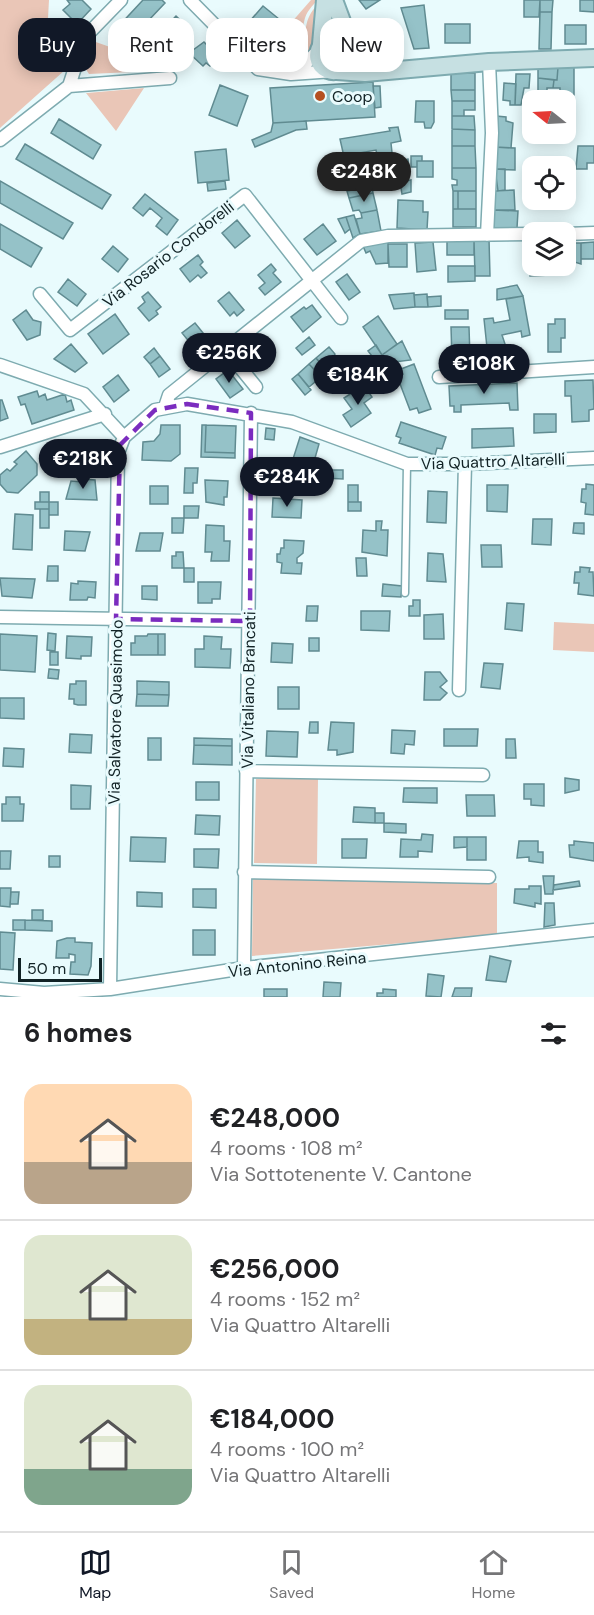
<!DOCTYPE html>
<meta charset="utf-8">
<style>
:root{--surface:#fff;--page:#f2f2f2;--text:#202124;--muted:#757577;--line:#e0e0e0;--accent:#111827}
body{margin:0;font-family:"DM Sans",sans-serif;background:var(--page);color:var(--text);height:100vh;display:flex;flex-direction:column;font-size:22px;white-space:nowrap}
*{box-sizing:border-box;margin:0}
p{font-size:20px;color:var(--muted)}
.icon{flex:none;width:33px;height:33px;fill:none;stroke:currentColor;stroke-width:2;stroke-linecap:round;stroke-linejoin:round}
.map{position:relative;height:997px;overflow:hidden}
.panel{display:flex;flex-direction:column;background:var(--surface);flex:1}
.panel>*{flex:none}
.hud{position:absolute;left:18px;top:18px;width:558px;height:54px;display:flex;gap:12px}
.needle{width:39px;rotate:288deg}
.buttons{position:absolute;left:522px;top:90px;display:grid;gap:12px}
.buttons a{display:grid;place-items:center;width:54px;height:54px;border-radius:12px;background:var(--surface);box-shadow:0 3px 15px #0003;font-size:30px}
.scale{position:absolute;left:18px;bottom:15px;width:84px;box-sizing:border-box;padding-left:6px;border:3px solid #112225;border-top:0;font-size:16px;line-height:21px;white-space:nowrap;color:#112225;-webkit-text-stroke:4px #e9fbfd;paint-order:stroke}
.price{position:absolute;translate:-50% -51px;padding:0 14px;border-radius:21px;background:var(--accent);color:#fff;font-size:20px;line-height:39px;filter:drop-shadow(0 2px 3px #0008)}
.price::after{content:'';position:absolute;left:50%;top:36px;width:18px;height:14px;margin-left:-9px;background:inherit;clip-path:polygon(0 0,100% 0,50% 100%)}
.price.on{background:#222;color:#fff}
ul{padding:0;list-style:none}
li{display:flex;align-items:center;gap:18px;height:150px;padding:0 24px}
li+li{border-top:2px solid var(--line)}
li span{display:grid;place-items:center;flex:none;width:168px;height:120px;border-radius:18px;color:#555}
li>.icon{margin-inline-start:auto}
span .icon{width:72px;height:72px;fill:#fffc;stroke-width:1}
li b{font-size:26px}
h2{display:flex;justify-content:space-between;align-items:center;height:72px;padding:0 24px;font-size:26px}
.chip{padding:0 21px;border-radius:18px;background:var(--surface);box-shadow:0 3px 15px #0003;font-size:21px;line-height:54px}
.chip.on{background:var(--accent);color:#fff}
.tab-bar{display:flex;justify-content:space-around;align-items:center;height:84px;border-top:2px solid var(--line);background:var(--surface);font-size:16px;color:var(--muted)}
.tab-bar a{display:grid;justify-items:center;gap:3px}
.tab-bar .on{color:var(--accent)}
.map>svg:first-child{display:block}
.green{fill:#eac6b7}
.building{fill:#95c2c8;stroke:#608b91;stroke-width:1.5}
.lines{fill:none;stroke-linecap:round;stroke-linejoin:round}
.service-casing{stroke:#7eabb0;stroke-width:9}
.minor-casing{stroke:#7eabb0;stroke-width:15}
.secondary-casing{stroke:#7eabb0;stroke-width:20}
.service{stroke:#fff;stroke-width:6}
.minor{stroke:#fff;stroke-width:12}
.secondary{stroke:#c6e0e2;stroke-width:16}
.marked{fill:none;stroke:#7b2cbf;stroke-width:4.5;stroke-dasharray:12 8;stroke-linejoin:round}
.poi-dot{fill:#b55021;stroke:#e9fbfd;stroke-width:2}
.labels{text-anchor:middle;stroke-width:6;stroke-linejoin:round;paint-order:stroke}
.poi-label{font-size:16px;fill:#112225;stroke:#e9fbfd;text-anchor:start}
.street-label{font-size:16px;fill:#112225;stroke:#e9fbfd}
</style>
<div class="map">
<svg width="594" height="997" viewBox="0 0 594 997">
<rect width="100%" height="100%" fill="#e9fbfd"/>
<path class="green" d="M0,0H49L48,18L77,34L65,70L0,128Z
M311,0H318C297,20 309,23 297,44L271,51L262,63L258,60L287,23L290,24Z
M319,3C315,45 318,68 265,63L276,52L297,48C311,31 300,22 319,3Z
M93,41L175,70L89,74L85,68Z
M144,88L116,131L86,93H87Z
M554,622L594,624V652L553,650Z
M256,779H318L317,864L254,863Z
M253,879L497,883V935L252,956Z"/>
<path class="building" d="M67,0H82L91,9L77,24L63,10L70,4Z
M143,0H162L165,3L129,41L116,29Z
M359,0H380L366,9Z
M524,0H540L539,17H524Z
M540,0H553L552,12H540Z
M580,0H594V12L580,11Z
M424,5L429,48L414,49L401,8Z
M263,6L279,19L260,43L241,27L246,20L249,22Z
M540,12H552L551,49H539Z
M176,16L190,29L165,55L151,42Z
M445,24H470V43H445Z
M565,25H586V44H565Z
M380,29L381,53L364,54L363,30Z
M380,32H388L389,53H381Z
M397,34V52L389,53L388,35Z
M204,42L219,57L210,66L206,63L203,66L189,53Z
M538,66L558,67L557,80L538,78Z
M558,67H574V95H560V88H553L554,80H557Z
M451,73H475V90H451Z
M516,74H530L529,88H524L521,105H515Z
M538,78L554,80L553,88H547V95H538Z
M373,82L375,117L273,123L270,88Z
M504,83L516,84L515,105H510V101L503,100Z
M220,85L248,96L237,126L209,115Z
M373,86H380L381,107L375,108Z
M451,90H475V101H452Z
M538,95H562V100H538Z
M416,101H434V122L431,128H425L424,122H415Z
M452,101H475V110H464V116H452Z
M452,116H474L475,130L452,129Z
M496,116L506,117V121L513,123L511,148L495,147Z
M59,119L101,145L93,159L51,133Z
M306,121L307,129L296,130L255,147L252,140L271,132L273,123Z
M398,127L401,141L391,143L393,162L379,164L376,150L359,153L361,167L347,170L340,139L390,131L389,128Z
M452,129L475,130V146H452Z
M25,144L111,195L102,209L16,159Z
M452,146H475L476,168H452Z
M578,146H594V163H587V169H576Z
M495,147L515,148V170L495,169Z
M226,149L229,180L198,183L195,152Z
M411,156H422V161H417V167H411Z
M408,159L409,168L398,171L396,161Z
M396,161L398,171L381,174L379,164Z
M417,161H433V177H417Z
M361,167L364,187L347,191L344,183H348L347,177L342,179L339,171Z
M452,168H476V191H453L452,185H457V180L452,179Z
M405,169L407,179L391,182L390,172Z
M495,169H505V190L498,191Z
M411,180V192L402,194L400,182Z
M0,181L73,223L63,239L0,203Z
M225,181L226,189L208,191L207,183Z
M372,186L373,193L349,198L347,191Z
M514,190L515,210H492L493,191Z
M453,191H458V209H453Z
M458,191H476V209H458Z
M373,193L377,210L361,213L359,210L353,211L349,198Z
M145,194L178,220L167,235L156,226L162,218L150,208L143,216L133,208Z
M398,200L423,201V212H428L427,230L397,228Z
M453,209H476V227H453Z
M377,210L381,231L360,234L356,219L362,218L361,213Z
M492,210L518,211L517,228L491,229Z
M354,215L360,234L353,238L346,217Z
M346,217L350,229L345,233L338,219Z
M237,220L250,236L235,248L222,233Z
M0,224L42,248L31,267L0,249Z
M323,224L336,241L317,255L304,239Z
M474,239V255H447V240Z
M474,239H489L490,276H475Z
M388,241V263L376,264L370,251L366,253L363,246Z
M433,242L436,270L417,272L415,243Z
M528,242H532V266H549L550,275L530,276Z
M594,242V259H581V243Z
M569,243H581V264L568,260Z
M388,244H407V267H389Z
M113,246L128,259L118,272L102,259Z
M198,255L203,262L200,265L207,273L201,278L198,275L190,282L180,269Z
M271,264L276,270L273,273L281,282L265,295L259,288L265,283L258,275Z
M448,266H475V281L448,282Z
M347,274L360,292L349,300L336,282Z
M68,279L86,294L77,306L58,292Z
M517,285L523,296L497,300V289Z
M148,292L161,307L156,311L158,314L149,321L138,308L145,302L142,297Z
M229,292L244,310L237,316L234,312L230,316L218,301Z
M414,293L415,307L394,309L389,295Z
M427,294L428,307H415L414,295Z
M441,296V306L428,307L427,297Z
M523,296L530,335L522,337L521,331L502,335L509,356L488,357L484,319L493,318L494,323L510,320L506,299Z
M312,305L321,317L303,332L291,317L304,307L306,309Z
M26,310L33,320L41,322L40,335L27,340L13,320Z
M445,310H468V319H445Z
M115,314L129,334L103,354L88,334Z
M378,316L397,344L382,355L363,327Z
M555,319H565V338H561V352H548V324H555Z
M195,323L212,344L199,354L182,333Z
M451,327H469L470,358L452,359Z
M309,337L315,345L302,355L296,348Z
M267,340L275,350L263,359L266,363L263,366L251,352Z
M402,341L411,360L378,364L375,360Z
M71,344L87,363L75,372L54,359Z
M376,345L382,355L375,360L368,351Z
M329,347L335,354L331,362L337,369L330,375L316,358Z
M154,348L160,356L150,364L144,357Z
M160,356L170,369L159,377L150,364Z
M316,358L327,371L321,377L309,364Z
M309,364L321,377L309,387L298,374Z
M414,364L431,409L419,413L417,408L410,410L397,376L403,374L401,369Z
M228,370L243,389L230,398L216,379Z
M298,374L311,390L305,395L292,379Z
M118,375L129,390L114,402L103,387Z
M593,380L594,409L589,410V421L572,422L571,396H565V381Z
M517,383L518,410H510L509,403L461,405V412H454V406H450L449,386Z
M364,385L372,397L364,403L371,413L351,427L343,415L352,409L344,398Z
M37,391L39,397L45,394L47,400L65,394L67,402L71,400L74,410L32,424L25,404L21,405L18,397Z
M0,400H2L8,418L0,421Z
M534,414H556V432L534,433Z
M401,422L446,437L442,449L437,448L435,455L399,443L401,438L396,436Z
M161,425H180V454L171,461L142,460L143,442L154,441L160,434Z
M202,425H206L205,452L235,453V458L201,457Z
M206,425L236,426L235,453L205,452Z
M266,428L275,429L274,440L265,439Z
M513,428L514,446L472,448V429Z
M300,437L319,444L313,465L293,459Z
M77,440L94,441L93,453H65L66,443H76Z
M26,451L37,464V475L18,493L7,492L0,484V475L7,469L10,471L17,464L14,462Z
M51,456H69V464H51Z
M185,468H198L197,483H193V493H184Z
M324,470H343V479L324,478Z
M83,479L95,480L97,500L66,499L71,481L83,482Z
M205,480L228,481L227,497H224V505L206,502Z
M586,484L594,485V515L585,514L586,503L581,502L582,489H586Z
M348,485H358V502H348Z
M487,485H508L507,512L487,511Z
M150,486H168V504H150Z
M428,491L447,492L446,523L427,522Z
M40,492H49V502H40Z
M273,498L302,500L301,518L272,517Z
M35,502H49V509H35Z
M49,502H58V515H49Z
M348,502H361V511H348Z
M184,506H199L198,518H184Z
M40,509H49V528H40Z
M15,514L33,515L32,550L13,549Z
M172,518H184L183,533H172Z
M533,519H552L551,545L532,544Z
M376,521H382L381,530H388L387,556L362,552L363,530L376,531Z
M574,523H584V534L573,533Z
M206,525L224,526V541H230L229,561H211L212,552H205Z
M65,531L90,532L85,551L64,550Z
M140,533H163L160,551H136Z
M284,540L304,541L303,553L297,558V563H302L301,574L281,573L282,563L277,562V554H280L281,548H284Z
M481,545H501L502,567H482Z
M176,552H183L184,568H172V556H176Z
M428,553L443,554L446,582L427,581Z
M356,558H366L367,576H357Z
M48,566H58V581H47Z
M580,567L590,568L589,572H593L594,596L578,594L579,583H574L575,572H580Z
M184,568H194V582H184Z
M0,578L35,579L32,598L2,596Z
M78,581L96,582L95,598L88,597L87,600H70L71,583L78,584Z
M198,582H221L220,599H212V603H198Z
M383,584L402,586L401,597L382,596Z
M142,586H157V600L142,599Z
M413,600H420V616H409V606H413Z
M507,603L524,604L522,631L505,629Z
M307,606H318L317,621H306Z
M361,611H390L389,631L361,630Z
M443,614L444,639H424V615Z
M48,633L56,634L55,651L47,650Z
M0,634L37,636L35,672L0,670Z
M148,634H158V655H131V643H135V636H147Z
M158,634H165V655H158Z
M67,636L92,637L91,656H81V659L66,658Z
M204,636L222,637L221,649H231L230,668L195,667V649H204Z
M309,638H319V651H309Z
M272,643L293,644L292,663L271,662Z
M50,652H58V665H50Z
M484,663L503,664L500,689L481,687Z
M49,669L59,670L58,679L48,678Z
M425,672H440L447,681L440,687L447,693L440,700H424Z
M76,681H86V705H78L74,704V699H69L70,684H76Z
M137,681L169,682V695L137,694Z
M278,687H299V709H278Z
M137,694L169,695L168,706H136Z
M0,698H24V719L0,718Z
M310,722H318V733H309Z
M331,722L354,723L353,752L337,755V750H328Z
M444,729H478L477,746H444Z
M392,730L415,731L414,745L405,744L404,754L391,753Z
M267,731L298,732L297,757L266,756Z
M70,734L92,735L91,753L69,752Z
M148,738H161V760H148Z
M194,738L232,739V746L194,745Z
M506,739H515L516,758H506Z
M194,745L232,746V765L193,764Z
M4,748L24,749L23,767L3,766Z
M565,778L579,780V790L565,793Z
M196,782H219V800H196Z
M524,784H544V806L531,805V799H524Z
M71,785L91,786L90,809H71Z
M404,788H437V803L403,802Z
M466,795H494L495,816H467Z
M6,797H20V804H24L23,821H2V804H6Z
M354,807L375,808V823L353,822Z
M375,813H384V823H375Z
M196,815L220,816L219,835L195,834Z
M384,823L406,824V833L384,832Z
M422,834L433,835L432,852L418,851V857H400L401,839L421,840Z
M131,837L166,838L165,862L130,861Z
M454,837H467V847L454,848Z
M467,837H486V860H467Z
M342,839H367L366,858H342Z
M519,841H538V852H543V863L529,861V857L517,858Z
M574,841L594,843V861L570,857L569,845H574Z
M194,849H219L218,868L194,867Z
M0,851H11L10,869H0Z
M49,856H60V867H49Z
M543,876H554L553,894H545Z
M579,881L580,886L553,890L554,885Z
M529,886H541V904L535,903V907L514,903L515,889H529Z
M0,888H11L10,907L0,906Z
M193,889H216V908L193,907Z
M11,892H19L18,904H10Z
M137,892L162,893V907L137,906Z
M545,903H554L555,925L544,927Z
M32,910H43V920H32Z
M13,920H25V930H13Z
M25,920L52,921V931L25,930Z
M193,930H215V955H193Z
M0,932L15,933L13,970L0,969Z
M67,938H75V942L92,943L91,966L88,975L70,974L71,962H75V955L69,954V958H56L57,941Z
M490,956L511,961L506,982L486,980Z
M428,974L444,976L441,997L426,996Z
M324,982L341,983L340,997H323Z
M455,988H472L471,997H452Z
M264,989H287V997H264Z
M383,989L396,990V997H377V993H383Z"/>
<g class="lines">
<defs>
<path id="service" d="M405,593L407,464"/>
<path id="minor" d="M190,0L258,69L291,74L334,71
M283,71L307,62L319,50
M69,86L85,37L121,0
M0,140L69,86L170,78
M566,234L594,233
M487,235L492,133L489,62
M40,294L70,330L245,195L341,318
M226,350L256,387
M0,365L84,394L124,437
M439,377L594,367
M165,407L169,395L361,241L388,236L532,234
M0,447L105,414
M0,617L250,621
M459,690L465,464
M246,771L483,775
M244,872L489,877
M244,968L251,413
M0,989L44,993L110,989L244,968L594,930
M110,989L118,453L124,437L155,410L187,404L292,422L407,464H465L594,458"/>
<path id="secondary" d="M334,0L356,59L380,68
M321,44L325,0
M346,67C341,70 335,73 328,70C304,59 329,21 349,46
M337,71L365,73L489,62L594,58"/>
</defs>
<use href="#service" class="service-casing"/>
<use href="#minor" class="minor-casing"/>
<use href="#secondary" class="secondary-casing"/>
<use href="#service" class="service"/>
<use href="#minor" class="minor"/>
<use href="#secondary" class="secondary"/>
</g>
<path class="marked" d="M187,404L251,413L250,621L116,619L120,445L155,410Z"/>
<circle class="poi-dot" cx="320" cy="96" r="6"/>
<g class="labels">
<g class="poi-label">
<text x="332" y="102">Coop</text>
</g>
<g class="street-label">
<text transform="translate(168 254) rotate(-38)" y="6">Via Rosario Condorelli</text>
<text transform="translate(493 461) rotate(-2)" y="6">Via Quattro Altarelli</text>
<text transform="translate(248 690) rotate(-89)" y="6">Via Vitaliano Brancati</text>
<text transform="translate(115 712) rotate(-89)" y="6">Via Salvatore Quasimodo</text>
<text transform="translate(297 964) rotate(-6)" y="6">Via Antonino Reina</text>
</g>
</g>
</svg>
<div class="buttons">
<a><svg class="needle" viewBox="-14 -14 28 28"><path d="M0-13l5 13h-10z" fill="#e53935"/><path d="M0 13l5-13h-10z" fill="#757577"/></svg></a>
<a><svg class="icon" aria-label="locate" viewBox="0 0 24 24"><circle cx="12" cy="12" r="6"/><path d="M12 2v4M12 18v4M2 12h4M18 12h4"/></svg></a>
<a><svg class="icon" aria-label="layers" viewBox="0 0 24 24"><path d="M12 4l9 5-9 5-9-5zM3 14l9 5 9-5"/></svg></a>
</div>
<div class="scale">50 m</div>
<b class="price on" style="left:364px;top:203px">€248K</b>
<b class="price" style="left:229px;top:384px">€256K</b>
<b class="price" style="left:484px;top:395px">€108K</b>
<b class="price" style="left:358px;top:406px">€184K</b>
<b class="price" style="left:83px;top:490px">€218K</b>
<b class="price" style="left:287px;top:508px">€284K</b>
<div class="hud">
<a class="chip on">Buy</a>
<a class="chip">Rent</a>
<a class="chip">Filters</a>
<a class="chip">New</a>
</div>
</div>
<section class="panel">
<h2>6 homes<svg class="icon" aria-label="filters" viewBox="0 0 24 24"><path d="M4 7h16M4 17h16"/><circle cx="9" cy="7" r="2"/><circle cx="15" cy="17" r="2"/></svg></h2>
<ul>
<li><span style="background:linear-gradient(#ffd9b3 65%,#b9a48a 0)"><svg class="icon" aria-label="home" viewBox="0 0 24 24"><path d="M3 11l9-7 9 7M6 9v11h12V9"/></svg></span><div><b>€248,000</b><p>4 rooms · 108 m²</p><p>Via Sottotenente V. Cantone</p></div></li>
<li><span style="background:linear-gradient(#dfe7d0 70%,#c2b280 0)"><svg class="icon" aria-label="home" viewBox="0 0 24 24"><path d="M3 11l9-7 9 7M6 9v11h12V9"/></svg></span><div><b>€256,000</b><p>4 rooms · 152 m²</p><p>Via Quattro Altarelli</p></div></li>
<li><span style="background:linear-gradient(#dfe7d0 70%,#7fa58c 0)"><svg class="icon" aria-label="home" viewBox="0 0 24 24"><path d="M3 11l9-7 9 7M6 9v11h12V9"/></svg></span><div><b>€184,000</b><p>4 rooms · 100 m²</p><p>Via Quattro Altarelli</p></div></li>
</ul>
</section>
<nav class="tab-bar">
<a class="on"><svg class="icon" aria-label="map" viewBox="0 0 24 24"><path d="M3 6l6-2 6 2 6-2v14l-6 2-6-2-6 2zM9 4v14M15 6v14"/></svg>Map</a>
<a><svg class="icon" aria-label="saved" viewBox="0 0 24 24"><path d="M7 4h10v16l-5-4-5 4z"/></svg>Saved</a>
<a><svg class="icon" aria-label="home" viewBox="0 0 24 24"><path d="M3 11l9-7 9 7M6 9v11h12V9"/></svg>Home</a>
</nav>
